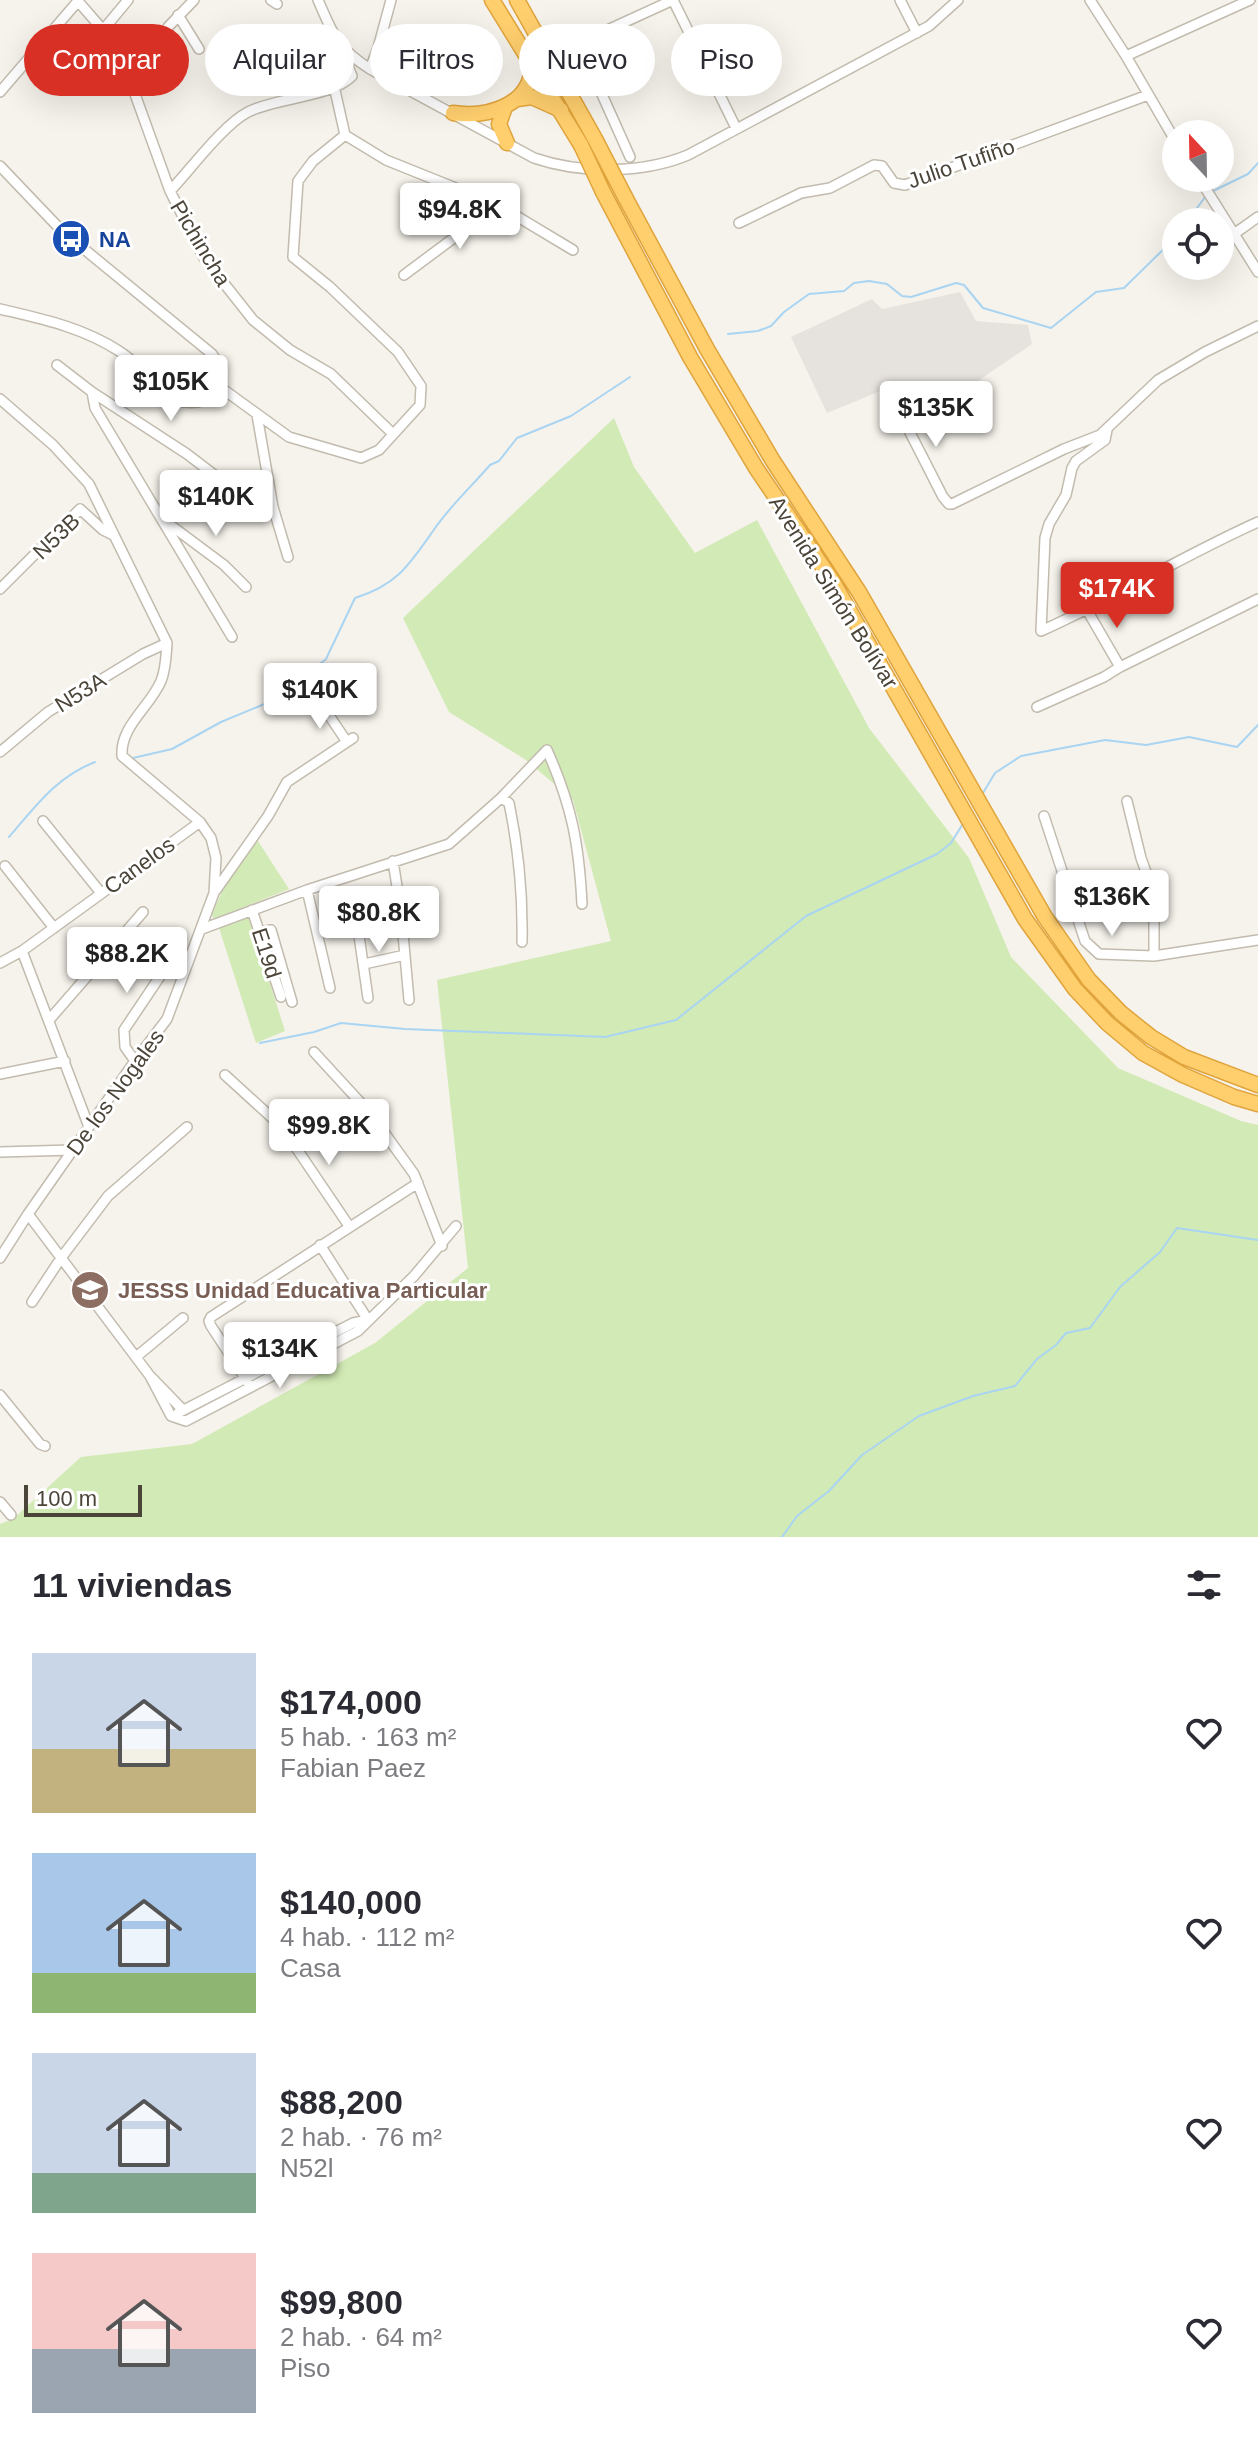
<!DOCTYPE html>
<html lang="es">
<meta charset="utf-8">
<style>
:root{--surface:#fff;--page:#f2f2f3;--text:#2b2b33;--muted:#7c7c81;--accent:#d93025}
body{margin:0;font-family:Arial,sans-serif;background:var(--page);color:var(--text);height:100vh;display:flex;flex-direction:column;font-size:30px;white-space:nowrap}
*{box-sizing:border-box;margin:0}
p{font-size:26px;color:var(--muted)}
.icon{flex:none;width:44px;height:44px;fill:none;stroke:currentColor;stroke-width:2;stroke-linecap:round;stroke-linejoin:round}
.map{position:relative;height:1537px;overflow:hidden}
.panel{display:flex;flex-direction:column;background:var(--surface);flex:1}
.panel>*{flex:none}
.guide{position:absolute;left:24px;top:24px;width:800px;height:72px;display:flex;gap:16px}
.needle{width:52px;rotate:338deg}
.buttons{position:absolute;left:1162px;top:120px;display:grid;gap:16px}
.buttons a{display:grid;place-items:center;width:72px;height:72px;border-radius:50%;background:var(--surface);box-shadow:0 8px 32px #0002;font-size:40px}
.scale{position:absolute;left:24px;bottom:20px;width:118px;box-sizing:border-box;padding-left:8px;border:4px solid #4b4439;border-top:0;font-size:22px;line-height:28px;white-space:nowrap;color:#4b4439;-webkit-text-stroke:6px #fff;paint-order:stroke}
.price{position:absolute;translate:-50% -68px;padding:0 18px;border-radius:8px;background:#fff;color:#222;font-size:26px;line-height:52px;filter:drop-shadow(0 2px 4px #0008)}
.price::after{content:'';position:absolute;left:50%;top:48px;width:24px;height:18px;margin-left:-12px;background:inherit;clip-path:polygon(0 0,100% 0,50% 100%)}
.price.selected{background:var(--accent);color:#fff}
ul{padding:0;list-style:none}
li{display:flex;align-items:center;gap:24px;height:200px;padding:0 32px}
li span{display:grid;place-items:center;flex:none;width:224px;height:160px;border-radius:0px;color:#555}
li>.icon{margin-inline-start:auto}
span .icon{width:96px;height:96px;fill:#fffc;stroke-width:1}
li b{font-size:34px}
h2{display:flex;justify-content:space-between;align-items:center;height:96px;padding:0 32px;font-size:34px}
.chip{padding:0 28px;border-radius:36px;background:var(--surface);box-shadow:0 8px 32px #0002;font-size:28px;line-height:72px}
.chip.selected{background:var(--accent);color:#fff}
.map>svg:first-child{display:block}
.industrial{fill:#e6e2dd}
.green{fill:#d2eab5}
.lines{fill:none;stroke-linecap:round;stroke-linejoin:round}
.stream{stroke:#a9d4f2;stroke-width:2}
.minor-casing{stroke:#c2bbae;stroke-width:12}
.highway-casing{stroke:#e0a43c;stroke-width:17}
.minor{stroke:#fff;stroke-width:9}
.highway{stroke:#ffcf6e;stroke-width:14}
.highway-bridge-casing{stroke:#e0a43c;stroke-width:17;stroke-linecap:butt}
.highway-bridge{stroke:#ffcf6e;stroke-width:14}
.labels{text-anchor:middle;stroke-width:6;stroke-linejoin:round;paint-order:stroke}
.street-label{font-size:22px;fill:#4b4439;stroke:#fff}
.transit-label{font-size:22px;font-weight:bold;fill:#164399;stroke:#fff;text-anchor:start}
.education-label{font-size:22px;font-weight:bold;fill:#785e54;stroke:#fff;text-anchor:start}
</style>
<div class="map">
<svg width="1258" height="1537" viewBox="0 0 1258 1537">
<rect width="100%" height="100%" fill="#f6f3ec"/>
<path class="industrial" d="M960,292L976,321L1028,325L1032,344L969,387L897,421L883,390L827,413L791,337L872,299L882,309Z"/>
<path class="green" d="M614,418L634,467L695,553L757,520L869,728L969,858L1011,957L1118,1068L1241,1121L1258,1125V1537H0V1524L13,1519L81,1457L192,1444L375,1343L468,1268L437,980L611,941L573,800L526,760L449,712L403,618Z
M256,838L289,889L214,919L212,915C223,886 238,863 256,838Z
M249,917L285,1031L256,1043L219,928Z"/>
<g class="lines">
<path class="stream" d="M426,85L488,36
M1213,191L1248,174L1258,163
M1187,222L1205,197
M728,334L758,331L771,326L784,312L809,294L844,291L854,283L869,281L887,284L902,296L911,297L956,283L964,285L983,308L1051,328L1096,292L1124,288L1176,237
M133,758L172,749L221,722L279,698L326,659L355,598C397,585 409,565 433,531C449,507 472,486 490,465L499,461L517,438L571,416L630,377
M983,793L995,773L1021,756L1105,740L1146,745L1189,737L1237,747L1258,725
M9,837C35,807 56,777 95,762
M260,1043L314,1032L341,1023L405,1029L605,1037L676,1020L806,916L937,854L951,843L964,822
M782,1537L797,1516L829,1491L862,1455L919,1416L973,1396L1015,1386L1037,1359L1056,1345L1066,1333L1090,1328L1120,1287L1160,1252L1177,1228L1258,1240"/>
<defs>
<path id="minor" d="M77,0L103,30L123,61L170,191L204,258L253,320L290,350L331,374L393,434
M271,0L277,4
M318,0C334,36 336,47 370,69L534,158C581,174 642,174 688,155L929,26L958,0
M673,0L736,128
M900,0L917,33
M1090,0L1126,56L1176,142
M178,15L199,49
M103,30L128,0
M1126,56L1250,0
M85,66L107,36
M370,69L378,48L391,0
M133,83L164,56L167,49L168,27L194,0
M334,86L345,135L386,160L498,205L573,250
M0,92L78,1
M630,157L579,43L673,0
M0,166L62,231L212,354C232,381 218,406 184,402C160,389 142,366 119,351C82,327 42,319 0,309
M1199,178L1258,272
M170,191C191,169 223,125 248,112C277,97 330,98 352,76L345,59L347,54
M739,223L801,193L830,188L874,165L882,166L894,183L905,185L1148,95
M1234,234L1258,217
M404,275L498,205
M57,365L92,392L187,454L251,503L273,507
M220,387L289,437L361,458L379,450L420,405L421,386L398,352L330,287L293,257L298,181L313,161L345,135
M92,392L95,408L232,637
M0,399L53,445L89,484L167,643C166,656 166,669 161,681C150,707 120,726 122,756L200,822L211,838L216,858L214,893L167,1019L135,1061L28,1214L0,1258
M898,409L943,497L949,504H952L1064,449L1100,435L1158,380L1205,352L1258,326
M257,415L273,507L288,557
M1107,430L1105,440L1076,461L1072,468L1066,495L1049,524L1045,538L1041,631C1115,598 1184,555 1258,522
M165,521L224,565L246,587
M0,589L80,509L103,530L113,535
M1087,610L1120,667
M320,702L347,742
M1037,707L1104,677L1120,667L1258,599
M0,752L48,712L143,654L167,643
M501,798L509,803C519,851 523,893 522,942
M1127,801L1141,858L1154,894V956
M1044,816L1085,941L1099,954L1154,956L1258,940
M43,821L101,893
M393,861L401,912L409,1000
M5,866L54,928
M216,890L268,816L287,782L353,738
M307,890L330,988
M252,910L281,997
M356,915L368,998
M357,923L401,912
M202,929L307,890L449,844L501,798L547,750C572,806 579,844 582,904
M260,932L271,930L292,1002
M22,951L89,1127
M0,963L22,951L200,822
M364,964L405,955
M50,1019L143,912
M314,1052L370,1113L414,1174L442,1246
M135,1061L125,1047L124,1030L175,954
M0,1074L65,1061
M225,1075L282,1127L349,1226
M0,1152L73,1150
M28,1214L150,1376L183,1410
M320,1245L368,1320
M32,1302L61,1258L108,1196L187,1127
M136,1357L183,1318
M150,1376L171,1416L186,1421L358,1331L414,1276L456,1226
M251,1387L211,1326L209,1321L211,1317L418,1183
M0,1395L40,1444L45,1446
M178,1413L353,1323L368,1320
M0,1502L11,1515"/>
<path id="highway" d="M492,0L581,145
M517,0L595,139
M517,99L532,97L561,110
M505,107L499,124L507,143
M453,113C488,118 533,105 532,63
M603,192L690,357L756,468L833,582L1025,919L1075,989L1107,1023L1143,1053L1183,1075L1234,1097L1258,1104
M625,197L707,349L773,461L859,592L1045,917L1089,980L1121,1013L1151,1037L1184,1057L1258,1085"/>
</defs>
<use href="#minor" class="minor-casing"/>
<use href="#highway" class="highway-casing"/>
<use href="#minor" class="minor"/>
<use href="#highway" class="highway"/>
<defs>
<path id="highway-bridge" d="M595,139L625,197
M581,145L603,192"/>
</defs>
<use href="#highway-bridge" class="highway-bridge-casing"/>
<use href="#highway-bridge" class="highway-bridge"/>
</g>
<defs>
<symbol id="bus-disc" viewBox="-11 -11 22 22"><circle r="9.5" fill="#1a4fb4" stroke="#fff"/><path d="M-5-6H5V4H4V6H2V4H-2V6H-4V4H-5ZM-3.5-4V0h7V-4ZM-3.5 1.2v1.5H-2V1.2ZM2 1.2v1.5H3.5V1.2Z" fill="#fff"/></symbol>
<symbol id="school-disc" viewBox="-11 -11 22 22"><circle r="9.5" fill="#8d6e63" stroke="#fff"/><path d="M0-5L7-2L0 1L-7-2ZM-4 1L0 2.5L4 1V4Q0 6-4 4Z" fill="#fff"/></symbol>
</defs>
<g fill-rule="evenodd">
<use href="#bus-disc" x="49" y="217" width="44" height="44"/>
<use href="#school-disc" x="68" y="1268" width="44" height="44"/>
</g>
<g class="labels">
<g class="street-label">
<text transform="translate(961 163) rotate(-19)" y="8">Julio Tufiño</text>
<text transform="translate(201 243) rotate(59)" y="8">Pichincha</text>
<text transform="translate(56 536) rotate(-44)" y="8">N53B</text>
<text transform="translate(834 592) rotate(58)" y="8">Avenida Simón Bolívar</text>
<text transform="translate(80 692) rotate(-32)" y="8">N53A</text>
<text transform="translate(139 865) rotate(-36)" y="8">Canelos</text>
<text transform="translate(267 953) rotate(72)" y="8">E19d</text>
<text transform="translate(115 1092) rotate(-54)" y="8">De los Nogales</text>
</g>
<g class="transit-label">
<text x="99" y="247">NA</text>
</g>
<g class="education-label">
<text x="118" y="1298">JESSS Unidad Educativa Particular</text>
</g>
</g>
</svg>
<div class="buttons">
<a><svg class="needle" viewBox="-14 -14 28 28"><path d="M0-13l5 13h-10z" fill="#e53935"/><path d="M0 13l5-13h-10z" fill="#7c7c81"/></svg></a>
<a><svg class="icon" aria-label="locate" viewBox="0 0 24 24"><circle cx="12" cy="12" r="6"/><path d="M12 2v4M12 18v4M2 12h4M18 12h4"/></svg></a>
</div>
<div class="scale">100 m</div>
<b class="price" style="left:460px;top:251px">$94.8K</b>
<b class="price" style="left:171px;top:423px">$105K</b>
<b class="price" style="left:936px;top:449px">$135K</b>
<b class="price" style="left:216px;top:538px">$140K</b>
<b class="price selected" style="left:1117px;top:630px">$174K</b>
<b class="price" style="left:320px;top:731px">$140K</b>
<b class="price" style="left:1112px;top:938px">$136K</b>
<b class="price" style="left:379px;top:954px">$80.8K</b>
<b class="price" style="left:127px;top:995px">$88.2K</b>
<b class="price" style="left:329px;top:1167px">$99.8K</b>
<b class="price" style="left:280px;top:1390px">$134K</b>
<div class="guide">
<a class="chip selected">Comprar</a>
<a class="chip">Alquilar</a>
<a class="chip">Filtros</a>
<a class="chip">Nuevo</a>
<a class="chip">Piso</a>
</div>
</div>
<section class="panel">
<h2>11 viviendas<svg class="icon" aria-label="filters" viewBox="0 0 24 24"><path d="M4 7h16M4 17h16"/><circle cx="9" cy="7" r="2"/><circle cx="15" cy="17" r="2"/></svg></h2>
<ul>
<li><span style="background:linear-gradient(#c9d6e8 60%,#c2b280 0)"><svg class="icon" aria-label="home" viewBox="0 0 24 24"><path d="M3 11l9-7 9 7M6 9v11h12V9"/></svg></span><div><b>$174,000</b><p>5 hab. · 163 m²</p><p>Fabian Paez</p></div><svg class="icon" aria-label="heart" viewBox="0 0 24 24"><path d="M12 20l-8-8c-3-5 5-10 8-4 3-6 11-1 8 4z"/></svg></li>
<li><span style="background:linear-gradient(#a9c7e8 75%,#8fb573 0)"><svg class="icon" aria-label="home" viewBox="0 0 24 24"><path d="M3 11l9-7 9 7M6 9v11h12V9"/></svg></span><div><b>$140,000</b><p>4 hab. · 112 m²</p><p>Casa</p></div><svg class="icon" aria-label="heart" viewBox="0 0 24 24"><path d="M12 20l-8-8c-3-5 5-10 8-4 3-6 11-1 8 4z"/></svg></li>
<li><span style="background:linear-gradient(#c9d6e8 75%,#7fa58c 0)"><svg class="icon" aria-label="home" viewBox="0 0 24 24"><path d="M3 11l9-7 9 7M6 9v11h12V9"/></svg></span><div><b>$88,200</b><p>2 hab. · 76 m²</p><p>N52l</p></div><svg class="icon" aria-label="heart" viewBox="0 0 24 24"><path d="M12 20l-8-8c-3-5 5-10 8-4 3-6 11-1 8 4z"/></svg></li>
<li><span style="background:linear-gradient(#f6c9c9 60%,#9aa5b1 0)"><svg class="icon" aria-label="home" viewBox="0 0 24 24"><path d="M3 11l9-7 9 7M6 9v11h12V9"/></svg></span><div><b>$99,800</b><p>2 hab. · 64 m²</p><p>Piso</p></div><svg class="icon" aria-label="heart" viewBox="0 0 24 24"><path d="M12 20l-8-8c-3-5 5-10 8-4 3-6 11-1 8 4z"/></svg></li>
</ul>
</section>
